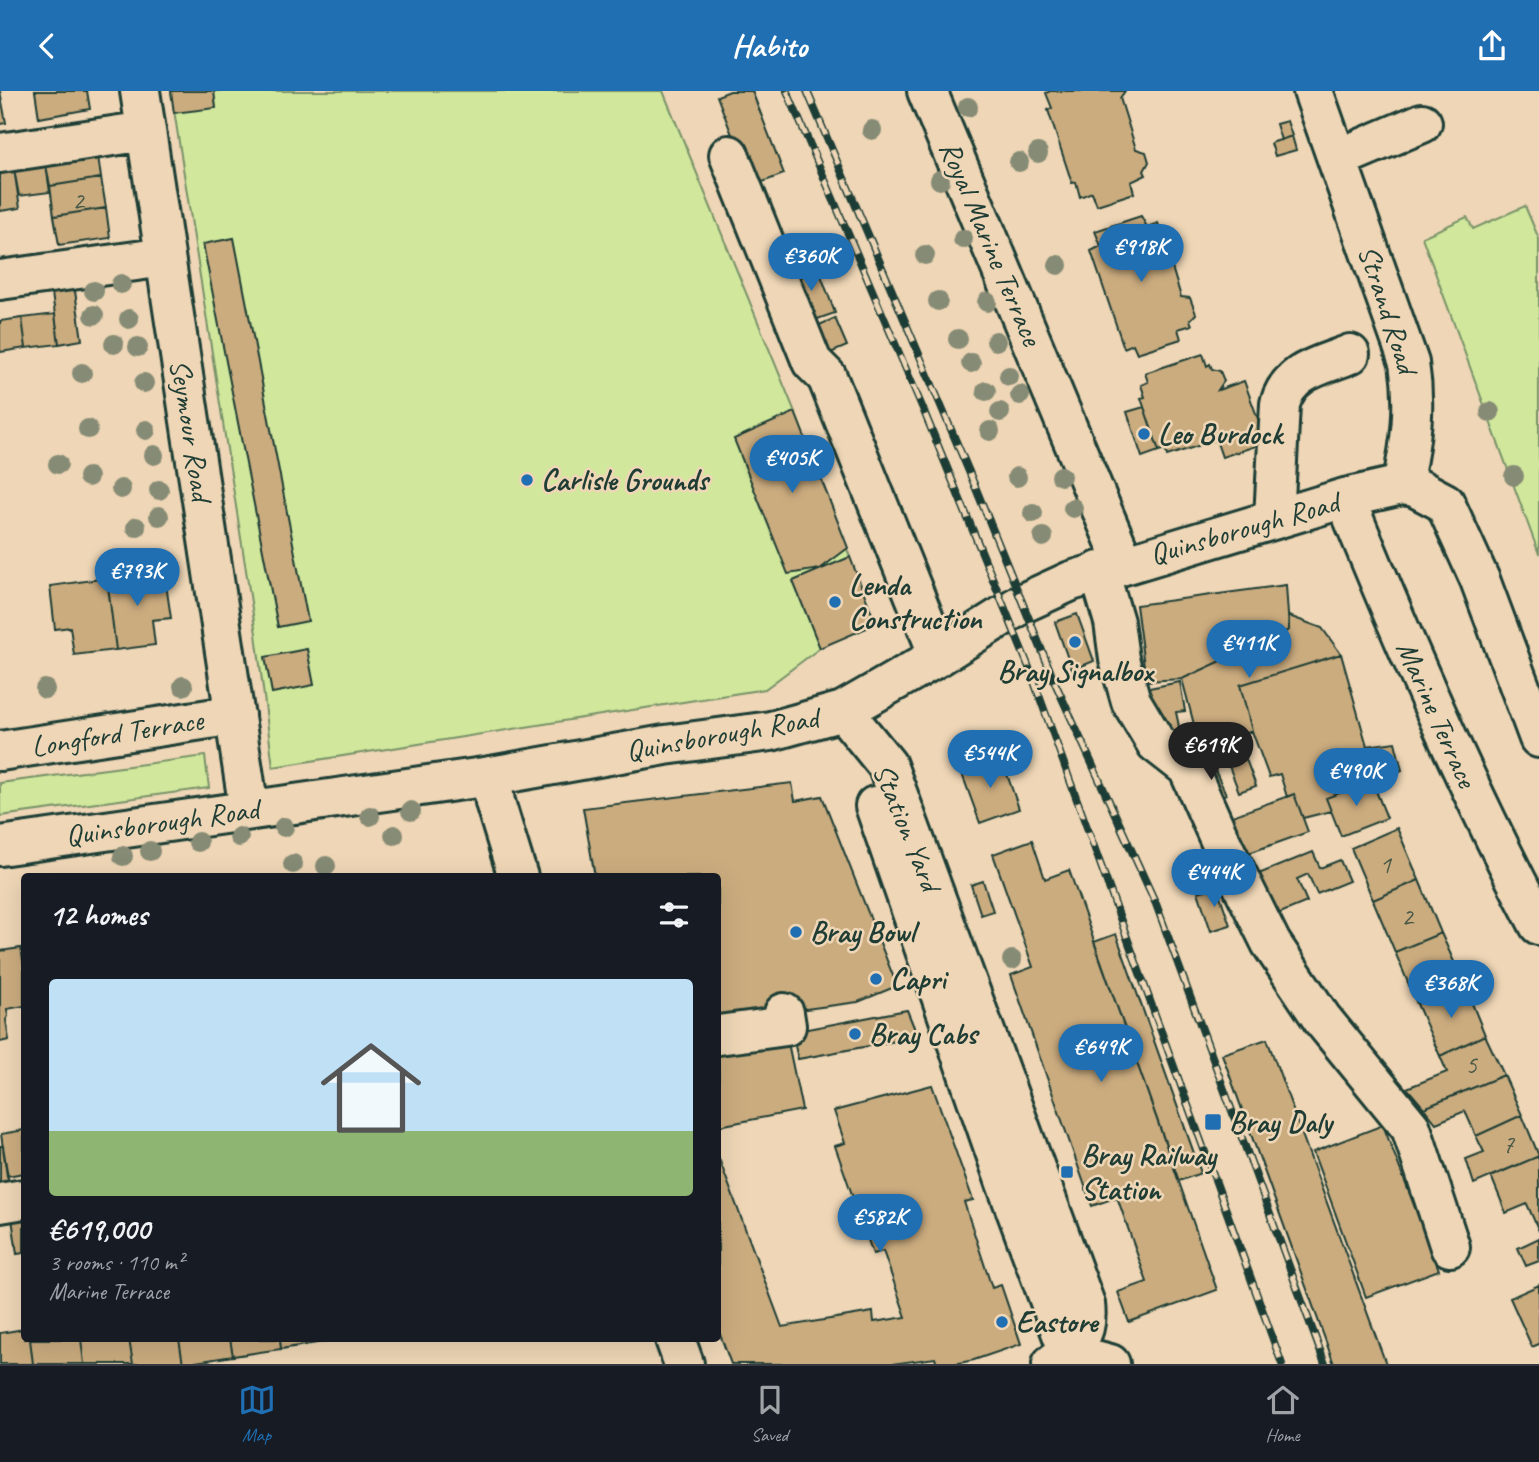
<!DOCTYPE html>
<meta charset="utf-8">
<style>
:root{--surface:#171b24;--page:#242831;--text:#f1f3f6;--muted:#9ea1a6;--line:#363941;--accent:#1f6fb2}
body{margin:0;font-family:Caveat,sans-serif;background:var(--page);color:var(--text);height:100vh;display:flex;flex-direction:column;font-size:26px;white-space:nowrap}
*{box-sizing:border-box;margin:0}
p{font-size:23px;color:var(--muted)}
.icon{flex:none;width:38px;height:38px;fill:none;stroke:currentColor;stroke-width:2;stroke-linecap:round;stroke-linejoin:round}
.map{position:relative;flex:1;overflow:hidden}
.sheet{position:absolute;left:21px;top:782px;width:700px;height:469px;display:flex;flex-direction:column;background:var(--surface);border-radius:7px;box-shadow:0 7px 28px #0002}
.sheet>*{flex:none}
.price{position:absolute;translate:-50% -60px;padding:0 16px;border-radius:24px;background:var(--accent);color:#fff;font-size:23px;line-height:46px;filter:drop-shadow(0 2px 4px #0008)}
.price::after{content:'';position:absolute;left:50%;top:42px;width:21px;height:16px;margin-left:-10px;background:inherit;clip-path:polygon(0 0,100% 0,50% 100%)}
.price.on{background:#222;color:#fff}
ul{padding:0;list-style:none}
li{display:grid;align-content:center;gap:14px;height:371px;padding:0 28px}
li span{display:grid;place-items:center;height:217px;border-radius:7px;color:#555}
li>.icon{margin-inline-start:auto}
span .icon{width:126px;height:126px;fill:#fffc;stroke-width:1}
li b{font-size:30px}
h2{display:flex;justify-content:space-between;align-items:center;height:84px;padding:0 28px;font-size:30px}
header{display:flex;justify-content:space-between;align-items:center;height:91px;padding:0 28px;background:var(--accent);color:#fff;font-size:32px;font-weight:800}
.dock{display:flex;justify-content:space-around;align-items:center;height:98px;border-top:2px solid var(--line);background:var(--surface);font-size:19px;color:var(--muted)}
.dock a{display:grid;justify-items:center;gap:4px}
.dock .on{color:var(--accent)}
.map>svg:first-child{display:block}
.green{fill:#d0e79c;stroke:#789268;stroke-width:2}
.building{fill:#cbac7f;stroke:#1f3d34;stroke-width:2}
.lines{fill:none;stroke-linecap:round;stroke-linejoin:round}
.minor-casing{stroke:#1f3d34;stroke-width:44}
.major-casing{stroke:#1f3d34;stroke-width:44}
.minor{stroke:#eed6b6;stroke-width:38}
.major{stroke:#eed6b6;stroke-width:38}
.rail-casing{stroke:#1f3d34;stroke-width:8}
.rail{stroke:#eed6b6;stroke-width:5;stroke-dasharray:16;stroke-linecap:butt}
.tree{fill:#868b74}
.poi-dot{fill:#1f6fb2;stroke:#eed6b6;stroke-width:2.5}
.labels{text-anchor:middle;stroke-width:5;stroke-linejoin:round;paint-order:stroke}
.number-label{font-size:26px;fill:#4a5947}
.street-label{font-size:30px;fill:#1f3d34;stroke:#eed6b6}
.poi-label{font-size:30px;font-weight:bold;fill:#1f3d34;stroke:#eed6b6;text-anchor:start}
</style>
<header><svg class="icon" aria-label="back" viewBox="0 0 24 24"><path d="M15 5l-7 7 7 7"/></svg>Habito<svg class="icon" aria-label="share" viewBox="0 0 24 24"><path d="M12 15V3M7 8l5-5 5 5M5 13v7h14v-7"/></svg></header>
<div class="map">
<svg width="1539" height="1273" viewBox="0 0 1539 1273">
<rect width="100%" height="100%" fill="#eed6b6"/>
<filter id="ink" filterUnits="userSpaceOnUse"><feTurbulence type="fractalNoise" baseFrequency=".0143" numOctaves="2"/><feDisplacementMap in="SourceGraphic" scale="14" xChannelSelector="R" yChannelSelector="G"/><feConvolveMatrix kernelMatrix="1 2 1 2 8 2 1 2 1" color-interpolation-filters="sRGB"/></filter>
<g filter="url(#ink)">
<path class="green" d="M171,0H663L795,321L850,466L793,490L820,557L765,598L273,676L256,543Z
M1525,115L1539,148V463L1422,146L1467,126L1473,138Z
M205,665L209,697L0,725V692Z"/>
<path class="building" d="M0,0L6,32L0,33Z
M35,0H87L90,18L39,27Z
M171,0H214L216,17L174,22Z
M730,0H752L784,83L752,95L717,5Z
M1050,0H1125L1120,7L1136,58L1146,61L1149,71L1144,80L1146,84L1131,91L1134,102L1097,114L1092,101L1080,106L1076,91L1072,92L1048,19L1052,17L1046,2Z
M1287,30L1292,45L1281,49L1276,33Z
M1292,45L1296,59L1275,65L1271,52Z
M98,65L101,87L50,95L46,74Z
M46,74L50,101L19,105L14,78Z
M14,78L20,117L0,120V80Z
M101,87L106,117L54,125L50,95Z
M106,117L110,147L59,154L54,125Z
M1141,125L1147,136L1158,132L1160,137L1168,140L1172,151L1167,160L1181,206L1190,207L1196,223L1190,229L1192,234L1178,238L1181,248L1137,262L1133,253L1124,257L1091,160L1101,155L1095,140Z
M234,147L308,530L278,536L203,153Z
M816,171L835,222L806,232L787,182Z
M74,193L82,249L59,253L51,195Z
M55,223L59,253L26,257L22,227Z
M22,227L26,257L0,261V230Z
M835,227L847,255L821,266L808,239Z
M1203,263L1207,275L1210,273L1212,278L1220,280L1224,290L1218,299L1244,290L1262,339L1259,354L1222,366L1216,349L1167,365L1165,358L1159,360L1141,307L1145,306L1141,294L1148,291L1145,282Z
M1144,316L1159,360L1142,366L1127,321Z
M795,321L848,457L820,478L788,483L734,348Z
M850,466L876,533L820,557L793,490Z
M164,480L171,527L152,529L155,554L116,559L107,487Z
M107,487L116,559L74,564L70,536L55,538L50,495Z
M1286,494L1289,539L1182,588L1146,590L1136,514Z
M1077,523L1094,570L1072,579L1055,531Z
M1289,525L1322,537L1341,563L1240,594L1252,640L1201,660L1182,588L1289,539Z
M307,558L314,594L272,602L265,566Z
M1341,563L1367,655L1395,651L1402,679L1326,707L1331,720L1303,727L1294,703L1287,706L1280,683L1269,686L1252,640L1240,594Z
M1180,591L1185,620L1176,621L1181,645L1163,648L1144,598Z
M1241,655L1256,695L1239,701L1224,662Z
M1001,666L1019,718L980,732L961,680Z
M1211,671L1226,703L1210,710L1196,679Z
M1372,690L1387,727L1341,745L1326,707Z
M792,692L795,710L822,705L897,895L858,911L718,930V786H595L583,717Z
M1294,703L1308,741L1246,763L1232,725Z
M1397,737L1419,789L1373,809L1351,757Z
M1032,749L1045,788L1069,779L1217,1199L1129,1231L1118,1201L1147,1191L1117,1106L1092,1115L1011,884L1033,876L993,763Z
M1313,761L1320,777L1340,769L1349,790L1317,803L1308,783L1297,788L1307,811L1273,825L1256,784Z
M1419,789L1441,842L1395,861L1373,809Z
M983,790L993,820L981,824L971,794Z
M1217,796L1230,834L1211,840L1198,801Z
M1441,842L1464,893L1417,913L1395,861Z
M1116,843L1201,1082L1179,1090L1094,851Z
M21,857L24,876V915L7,918L8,925L6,929L9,949L0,951V860Z
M1464,893L1485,944L1440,965L1417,913Z
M907,919L918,946L798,968L792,941Z
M786,942L802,1019L719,1035L718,955Z
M1485,944L1504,984L1424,1017L1407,997L1447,981L1440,965Z
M1267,948L1386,1273H1334L1222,963Z
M1504,984L1522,1024L1476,1045L1465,1020L1436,1032L1424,1017Z
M932,994L973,1109L964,1111L992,1197L1001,1194L1021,1253L974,1269L954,1273H937L935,1267L892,1273H731L718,1238V1065L782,1236L873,1221L874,1231L906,1226L883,1160L873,1163L835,1055L845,1052L834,1020Z
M1522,1024L1539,1065L1474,1093L1466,1068L1484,1061L1476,1045Z
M1383,1034L1439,1179L1366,1206L1313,1061Z
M24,1039V1082L7,1085L1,1043Z
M0,1055H3L10,1099L0,1101Z
M1539,1065V1140L1527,1113L1506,1122L1491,1085Z
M24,1125V1162L17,1163L12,1127Z
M1539,1147V1170L1526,1175L1518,1157Z
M1539,1194V1253L1532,1256L1510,1207Z
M24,1238V1248H30L33,1273H0V1242Z
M30,1248H81L84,1273H33Z
M81,1248H129L133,1273H84Z
M129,1248H179L183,1273H133Z
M179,1248H230L233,1265L183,1273Z
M230,1248H280L281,1258L233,1265Z
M280,1248H328L329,1250L281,1258Z"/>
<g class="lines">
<defs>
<path id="minor" d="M140,0L249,719
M927,0L1124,472
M1313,0L1409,272C1416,316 1411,351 1402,394
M0,62L146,40
M729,64L812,271L827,286L939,565
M1337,68L1422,32
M0,189L165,166
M1345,407C1404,552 1466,695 1539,834
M1274,428L1280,313C1289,279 1321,275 1350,263
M1099,480L1114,531L1119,568L1131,610L1156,652L1188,677L1220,749L1271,852L1322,928L1411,1037L1450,1156
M843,620L887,674L1085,1213C1089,1245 1076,1255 1052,1273
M0,660L235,624
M491,685L665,654L771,640L843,620L939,565L1023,512L1071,490L1345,407L1402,394L1415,396L1445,412L1480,489L1539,647
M875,715L1006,1092L1069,1262
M718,944L786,935L784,922
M0,1112L24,1108
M1069,1262L1110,1273"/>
<path id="major" d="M0,755L491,685L495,711L518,786
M675,1248L684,1273"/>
</defs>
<use href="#minor" class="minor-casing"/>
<use href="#major" class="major-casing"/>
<use href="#minor" class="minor"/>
<use href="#major" class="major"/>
<defs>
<path id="rail" d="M787,0L923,318L1028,574L1282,1273
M807,0L970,383L1056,594L1156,813L1325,1273"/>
</defs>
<use href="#rail" class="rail-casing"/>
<use href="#rail" class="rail"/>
</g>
<g class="tree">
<circle cx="968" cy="16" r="10"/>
<circle cx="872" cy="39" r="10"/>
<circle cx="1038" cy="62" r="10"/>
<circle cx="1019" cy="71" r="10"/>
<circle cx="940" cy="89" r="10"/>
<circle cx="963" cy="148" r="10"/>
<circle cx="925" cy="164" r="10"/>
<circle cx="1058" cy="174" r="10"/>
<circle cx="121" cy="193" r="10"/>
<circle cx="94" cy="200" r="10"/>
<circle cx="938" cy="210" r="10"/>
<circle cx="987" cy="211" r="10"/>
<circle cx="94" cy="224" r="10"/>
<circle cx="129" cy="228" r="10"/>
<circle cx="958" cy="248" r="10"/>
<circle cx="996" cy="250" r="10"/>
<circle cx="114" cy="253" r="10"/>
<circle cx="138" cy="256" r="10"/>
<circle cx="971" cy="272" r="10"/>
<circle cx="82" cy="282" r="10"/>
<circle cx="1009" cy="285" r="10"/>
<circle cx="144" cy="292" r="10"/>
<circle cx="986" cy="300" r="10"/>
<circle cx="1020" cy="304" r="10"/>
<circle cx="1000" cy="321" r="10"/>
<circle cx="1490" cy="321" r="10"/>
<circle cx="88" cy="338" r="10"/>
<circle cx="146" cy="339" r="10"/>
<circle cx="990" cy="340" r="10"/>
<circle cx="154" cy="364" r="10"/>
<circle cx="58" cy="373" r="10"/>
<circle cx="1061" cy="385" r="10"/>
<circle cx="1514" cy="385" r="10"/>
<circle cx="88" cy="386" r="10"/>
<circle cx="1017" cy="386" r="10"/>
<circle cx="121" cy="398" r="10"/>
<circle cx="159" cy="399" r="10"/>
<circle cx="1073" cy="417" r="10"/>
<circle cx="1033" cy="422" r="10"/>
<circle cx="159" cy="425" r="10"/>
<circle cx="136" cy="436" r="10"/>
<circle cx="1043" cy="446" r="10"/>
<circle cx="183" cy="595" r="10"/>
<circle cx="45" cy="598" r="10"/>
<circle cx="411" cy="720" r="10"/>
<circle cx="370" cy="725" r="10"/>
<circle cx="284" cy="736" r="10"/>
<circle cx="394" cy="744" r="10"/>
<circle cx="239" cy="746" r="10"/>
<circle cx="198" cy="751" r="10"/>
<circle cx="150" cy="760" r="10"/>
<circle cx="123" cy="765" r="10"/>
<circle cx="293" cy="773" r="10"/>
<circle cx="326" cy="775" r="10"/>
<circle cx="1012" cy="869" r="10"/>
</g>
</g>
<g class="poi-dot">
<circle cx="1144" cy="343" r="7"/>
<circle cx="527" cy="389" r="7"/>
<circle cx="835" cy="511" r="7"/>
<circle cx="1075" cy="551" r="7"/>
<circle cx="796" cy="841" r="7"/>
<circle cx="876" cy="888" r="7"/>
<circle cx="855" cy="943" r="7"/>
<rect x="1204" y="1022" width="18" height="18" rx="3.5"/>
<rect x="1060" y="1074" width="14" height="14" rx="3.5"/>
<circle cx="1002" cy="1231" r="7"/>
</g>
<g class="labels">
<g class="number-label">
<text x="78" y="118">2</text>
<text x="1385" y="782">1</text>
<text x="1407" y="834">2</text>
<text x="1471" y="982">5</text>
<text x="1508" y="1062">7</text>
</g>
<g class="street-label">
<text transform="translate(991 152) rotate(67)" y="10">Royal Marine Terrace</text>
<text transform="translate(1388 218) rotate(72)" y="10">Strand Road</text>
<text transform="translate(191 339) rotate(81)" y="10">Seymour Road</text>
<text transform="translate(1244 437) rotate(-16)" y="10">Quinsborough Road</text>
<text transform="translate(1437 623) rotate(66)" y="10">Marine Terrace</text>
<text transform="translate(117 642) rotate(-9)" y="10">Longford Terrace</text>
<text transform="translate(722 643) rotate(-10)" y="10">Quinsborough Road</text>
<text transform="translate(162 731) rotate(-8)" y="10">Quinsborough Road</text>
<text transform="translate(907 736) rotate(68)" y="10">Station Yard</text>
</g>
<g class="poi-label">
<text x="1158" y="353">Leo Burdock</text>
<text x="541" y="399">Carlisle Grounds</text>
<text x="849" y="504">Lenda<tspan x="849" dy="34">Construction</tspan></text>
<text x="1075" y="590" text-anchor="middle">Bray Signalbox</text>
<text x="810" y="851">Bray Bowl</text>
<text x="890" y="898">Capri</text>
<text x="869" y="953">Bray Cabs</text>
<text x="1229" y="1041">Bray Daly</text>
<text x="1081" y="1074">Bray Railway<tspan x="1081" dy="34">Station</tspan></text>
<text x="1016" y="1241">Eastore</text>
</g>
</g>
</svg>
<b class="price" style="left:1141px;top:193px">€918K</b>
<b class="price" style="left:811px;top:202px">€360K</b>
<b class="price" style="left:792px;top:404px">€405K</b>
<b class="price" style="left:137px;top:517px">€793K</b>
<b class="price" style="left:1249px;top:589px">€411K</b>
<b class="price on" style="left:1211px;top:691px">€619K</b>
<b class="price" style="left:990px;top:699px">€544K</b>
<b class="price" style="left:1356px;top:717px">€490K</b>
<b class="price" style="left:1214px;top:818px">€444K</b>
<b class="price" style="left:1451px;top:929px">€368K</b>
<b class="price" style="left:1101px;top:993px">€649K</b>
<b class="price" style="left:880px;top:1163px">€582K</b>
<section class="sheet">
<h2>12 homes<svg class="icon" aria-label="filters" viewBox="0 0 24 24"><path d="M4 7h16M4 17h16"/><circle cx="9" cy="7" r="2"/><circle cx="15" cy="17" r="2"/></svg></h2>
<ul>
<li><span style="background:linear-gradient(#bfe0f5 70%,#8fb573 0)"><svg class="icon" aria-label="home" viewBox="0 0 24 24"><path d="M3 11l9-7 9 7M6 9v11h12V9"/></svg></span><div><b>€619,000</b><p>3 rooms · 110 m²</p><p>Marine Terrace</p></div></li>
</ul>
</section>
</div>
<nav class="dock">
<a class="on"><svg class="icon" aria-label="map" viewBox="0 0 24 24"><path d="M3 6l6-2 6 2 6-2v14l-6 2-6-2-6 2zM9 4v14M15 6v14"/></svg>Map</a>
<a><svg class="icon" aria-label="saved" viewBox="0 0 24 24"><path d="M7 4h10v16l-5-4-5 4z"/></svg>Saved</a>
<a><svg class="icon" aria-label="home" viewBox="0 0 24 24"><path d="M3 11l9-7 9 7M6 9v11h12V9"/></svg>Home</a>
</nav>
